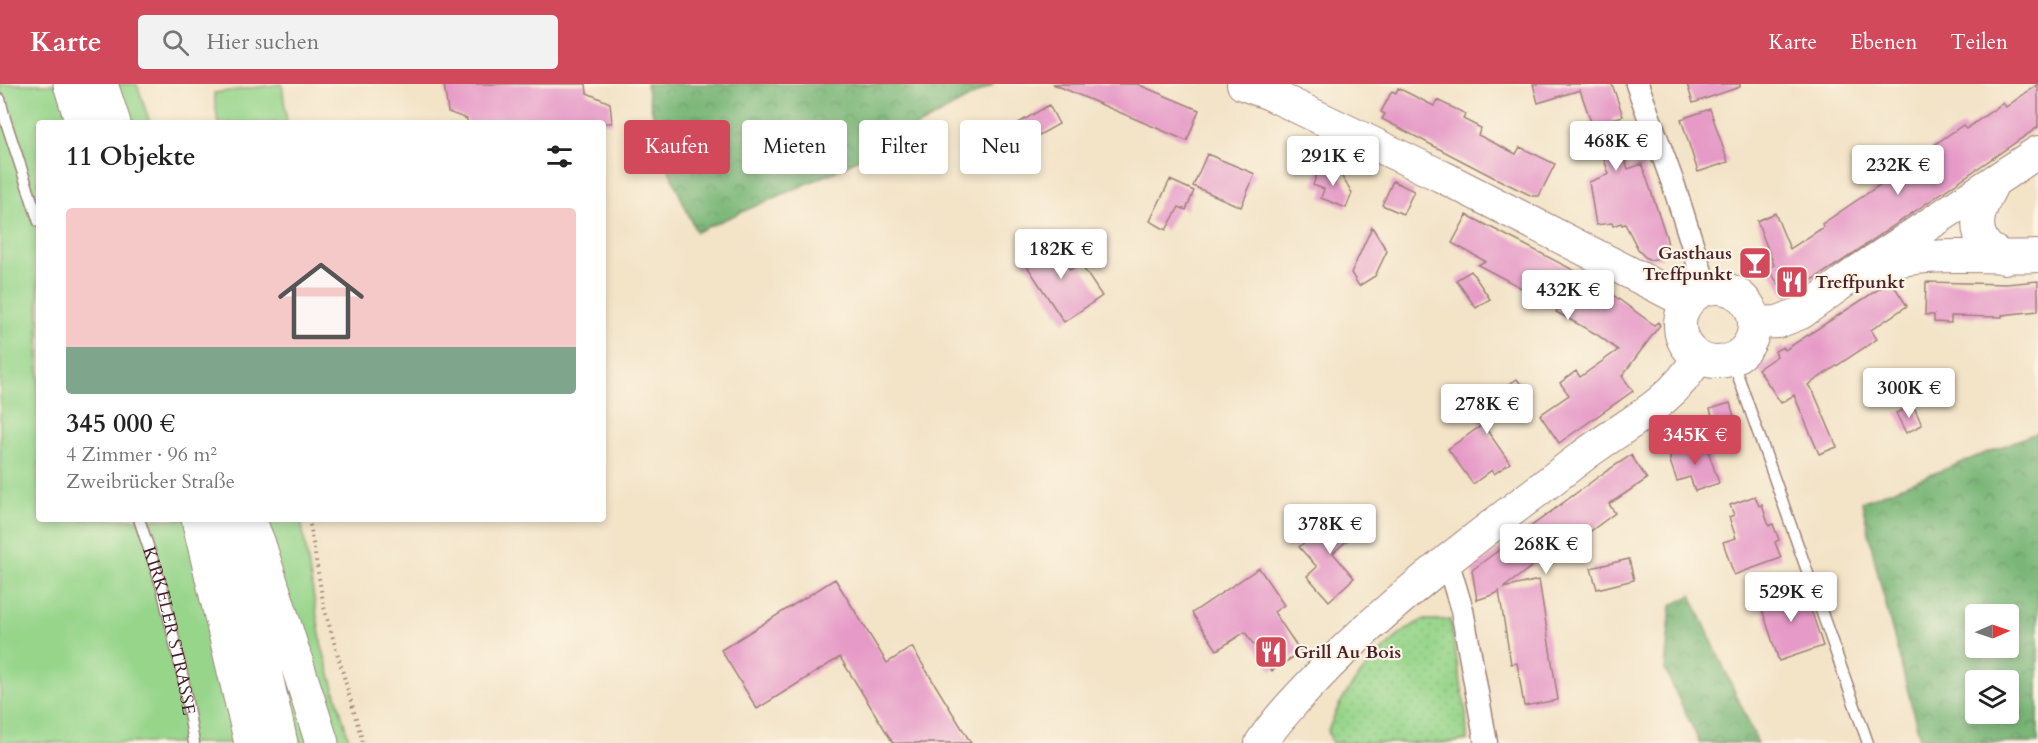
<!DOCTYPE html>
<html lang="de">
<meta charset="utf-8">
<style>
:root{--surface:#fff;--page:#f2f2f2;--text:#222;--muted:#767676;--accent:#d1495b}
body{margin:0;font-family:Cardo,serif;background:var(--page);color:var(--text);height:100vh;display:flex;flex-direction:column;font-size:22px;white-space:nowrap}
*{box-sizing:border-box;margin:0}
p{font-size:20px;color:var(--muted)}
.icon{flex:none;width:33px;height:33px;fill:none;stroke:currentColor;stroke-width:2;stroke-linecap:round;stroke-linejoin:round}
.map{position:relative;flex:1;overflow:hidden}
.drawer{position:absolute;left:36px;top:36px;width:570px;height:402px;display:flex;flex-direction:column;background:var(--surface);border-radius:6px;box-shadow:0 3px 9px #0003}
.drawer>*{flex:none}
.guide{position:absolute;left:624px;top:36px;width:570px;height:54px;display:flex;gap:12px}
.needle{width:39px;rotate:88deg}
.fabs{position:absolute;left:1965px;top:520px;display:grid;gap:12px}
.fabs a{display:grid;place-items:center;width:54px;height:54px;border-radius:6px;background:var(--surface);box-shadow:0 3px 9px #0003;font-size:30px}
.price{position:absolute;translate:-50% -51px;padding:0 14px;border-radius:6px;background:#fff;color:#222;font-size:20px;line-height:39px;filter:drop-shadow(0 2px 3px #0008)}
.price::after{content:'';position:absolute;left:50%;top:36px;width:18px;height:14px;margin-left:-9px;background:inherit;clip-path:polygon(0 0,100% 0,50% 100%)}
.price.current{background:var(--accent);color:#fff}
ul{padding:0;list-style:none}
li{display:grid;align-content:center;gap:12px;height:318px;padding:0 30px}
li span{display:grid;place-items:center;height:186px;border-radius:6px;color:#555}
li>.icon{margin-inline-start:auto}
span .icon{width:108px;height:108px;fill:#fffc;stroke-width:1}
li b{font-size:26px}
h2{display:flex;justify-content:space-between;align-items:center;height:72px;padding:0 30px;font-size:26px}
.tag{padding:0 21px;border-radius:6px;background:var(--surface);box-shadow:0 3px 9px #0003;font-size:21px;line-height:54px}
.tag.current{background:var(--accent);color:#fff}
header{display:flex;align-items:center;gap:36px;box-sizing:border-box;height:84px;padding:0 30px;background:var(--accent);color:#fff}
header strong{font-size:28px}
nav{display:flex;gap:33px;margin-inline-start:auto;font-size:21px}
.search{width:420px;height:54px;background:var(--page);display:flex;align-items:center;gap:15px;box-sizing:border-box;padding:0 21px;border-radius:6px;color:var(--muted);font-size:22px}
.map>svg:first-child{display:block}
.green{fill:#97d58b;stroke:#707a5b;stroke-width:1.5}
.forest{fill:url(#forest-crowns);stroke:#626a51;stroke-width:1.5;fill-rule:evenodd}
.park{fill:url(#park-dots);stroke:#707a5b;stroke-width:1.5}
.building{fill:#e69ac7}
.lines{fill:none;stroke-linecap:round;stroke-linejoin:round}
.lane-casing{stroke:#9e8179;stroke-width:13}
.street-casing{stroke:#9e8179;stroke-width:25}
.secondary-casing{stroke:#9e8179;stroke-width:34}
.highway-casing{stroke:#9e8179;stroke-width:35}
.path{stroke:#9e8179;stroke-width:4;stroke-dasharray:1.5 4.5;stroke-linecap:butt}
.lane{stroke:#fff;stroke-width:10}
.street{stroke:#fff;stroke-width:22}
.secondary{stroke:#fff;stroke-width:32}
.highway{stroke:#fff;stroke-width:33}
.labels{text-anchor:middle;stroke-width:4.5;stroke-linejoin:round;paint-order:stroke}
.poi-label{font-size:18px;font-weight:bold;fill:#4a1f2b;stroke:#fcf5e5;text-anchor:start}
.street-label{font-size:18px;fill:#4a1f2b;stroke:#fcf5e5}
</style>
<header>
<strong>Karte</strong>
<div class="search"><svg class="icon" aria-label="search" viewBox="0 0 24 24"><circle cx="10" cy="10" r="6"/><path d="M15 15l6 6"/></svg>Hier suchen</div>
<nav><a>Karte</a><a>Ebenen</a><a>Teilen</a></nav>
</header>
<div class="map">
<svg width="2038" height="659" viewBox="0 0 2038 659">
<defs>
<pattern id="forest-crowns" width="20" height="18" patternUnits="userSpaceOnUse" patternTransform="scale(1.5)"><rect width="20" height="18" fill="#79b677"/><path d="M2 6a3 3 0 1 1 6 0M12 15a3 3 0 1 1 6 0" fill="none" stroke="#659362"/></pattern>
<pattern id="park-dots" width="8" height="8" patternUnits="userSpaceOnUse" patternTransform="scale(1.5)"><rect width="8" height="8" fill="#97d58b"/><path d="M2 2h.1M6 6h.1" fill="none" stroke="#84b678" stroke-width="1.8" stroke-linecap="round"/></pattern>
</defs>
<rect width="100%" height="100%" fill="#fcf5e5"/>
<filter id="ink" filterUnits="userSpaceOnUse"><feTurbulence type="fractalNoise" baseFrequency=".0167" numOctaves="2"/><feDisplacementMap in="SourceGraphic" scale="12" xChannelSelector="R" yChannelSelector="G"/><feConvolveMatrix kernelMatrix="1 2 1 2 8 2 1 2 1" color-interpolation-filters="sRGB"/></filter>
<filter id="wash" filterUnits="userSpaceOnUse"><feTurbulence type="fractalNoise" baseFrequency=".008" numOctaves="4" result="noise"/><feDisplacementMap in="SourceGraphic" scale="24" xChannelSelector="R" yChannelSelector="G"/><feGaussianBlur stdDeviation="1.35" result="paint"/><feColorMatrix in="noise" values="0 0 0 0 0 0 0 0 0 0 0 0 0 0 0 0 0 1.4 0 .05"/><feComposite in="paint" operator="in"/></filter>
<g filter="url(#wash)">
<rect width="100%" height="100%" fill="#f3e3c7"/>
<path class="green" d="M0,0H137L150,39H39V435H301L322,563L350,659H0Z
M282,0L287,39H218L214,9Z"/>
<path class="forest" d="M646,0H994L836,87L696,148L662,70Z
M2038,348V659H1921L1875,478L1862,418ZM1976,531H2008V564H1976ZM1976,597H2008V630H1976Z
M1691,511L1758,659H1700L1665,586L1671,522Z"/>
<path class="park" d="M1423,536H1450L1466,629L1467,656L1448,659H1332L1328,646C1333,635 1337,623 1344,613C1361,587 1395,549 1423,536Z"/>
<g id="blocks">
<path class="building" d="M444,0H586L587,9L610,19L612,39H467V35L448,28Z
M1053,0H1137L1199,26L1187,57Z
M1533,0H1612L1623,32L1612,35L1628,85L1642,80L1666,152L1668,161L1661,174L1650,176L1645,173L1639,167L1625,140L1622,141L1621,139L1613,142L1612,139L1596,141L1589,98L1609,90L1580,6L1538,19Z
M1687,0H1740V3L1693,19Z
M2038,0V43L1839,179L1787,212L1768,185L1774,181L1757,137L1775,129L1790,165L1824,143L1822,140L1890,94L1895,104L1938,75L1930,64L1963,41L1966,45L2003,19L2006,23Z
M1398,4L1434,22L1437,16L1466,30L1463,35L1481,44L1478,51L1516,70L1520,63L1555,80L1539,112H1532L1493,93L1382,35L1385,30L1381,28L1392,7L1396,9Z
M1049,21L1059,40L1025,59L1015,41Z
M1710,25L1728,78L1698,88L1681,35Z
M1207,70L1255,90L1241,123L1193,102Z
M1320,82L1341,91L1352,109L1346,124L1321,114L1324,105L1313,101Z
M1170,96L1194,107L1186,126L1179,123L1166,146L1150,137Z
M1393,97L1414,107L1403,130L1382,121Z
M1467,131L1610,205L1609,208L1654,241L1658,238L1660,241L1622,292L1633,307L1559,359L1540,331L1569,311L1560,299L1576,287L1580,293L1618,266L1596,250L1556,228L1559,224L1478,181L1485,177L1452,159Z
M1372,143L1387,167L1375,192L1359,202L1351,189Z
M1049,154L1070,186L1080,179L1102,212L1064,238L1021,173Z
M1471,187L1490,215L1476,224L1456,196Z
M1891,197L1907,222L1871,246L1877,255L1808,301L1814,309L1837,363L1819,370L1794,311L1781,319L1758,285L1777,272L1775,267L1783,263L1785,266Z
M2038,197V227L2002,231V233L1951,232V239L1934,238V231H1925L1926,198L2006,200Z
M1517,295L1529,312L1484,342L1510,379L1494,390L1492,386L1473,400L1448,365L1482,341L1472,325Z
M1730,319L1737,342L1717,348L1710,325Z
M1913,321L1922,341L1906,349L1896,329Z
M1705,358L1719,399L1695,407L1690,393L1677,397L1670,377V370Z
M1631,371L1647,395L1609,420L1615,429L1584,452L1582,445L1503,504L1539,496L1558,616L1524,622L1517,579L1511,580L1499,507L1495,510L1477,516L1472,486L1602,390Z
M1755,412L1759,422L1762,421L1769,442L1773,440L1779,456L1775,458L1781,474L1734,491L1723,458L1736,454L1729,433L1734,431L1730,421Z
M1343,425L1360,445L1333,469L1354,494L1329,517L1307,492L1317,483L1299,463Z
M1629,475L1634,496L1597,505L1591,484Z
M1259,484L1284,521L1274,528L1301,568L1272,587L1245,548L1217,566L1192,529Z
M835,495L887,579L912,563L971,659H893L840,573L757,625L721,566Z
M1803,501L1823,562L1779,577L1759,516Z"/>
</g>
</g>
<g filter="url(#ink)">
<use href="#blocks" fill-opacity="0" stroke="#9e8179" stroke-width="1.5"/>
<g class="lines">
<defs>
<g id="lane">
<path d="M0,15L5,35L39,138"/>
<path d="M1732,275L1868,659"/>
<path id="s1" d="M139,435L162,504L183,594L194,659"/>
</g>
<path id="street" d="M1637,0L1674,102L1706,204
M1447,476L1462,526L1486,659"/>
<path id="secondary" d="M1243,0L1270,10L1441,92L1687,218
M1994,97C1985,116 1969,139 1985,160C1989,166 1999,170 2004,174
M1879,181C1930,166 1985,175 2038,172
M1680 241a37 37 0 1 1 74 0a37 37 0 1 1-74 0Z
M1755,239L1778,238L1801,229L1860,186L2038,68
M1261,659C1279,632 1304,607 1326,584C1403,506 1492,442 1579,375C1621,342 1671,322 1698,273"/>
<path id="highway" d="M70,0L82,39
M101,0L114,39
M198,435L251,659
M228,435L252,529L281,659
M249,435L259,460L322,659"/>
</defs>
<use href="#lane" class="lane-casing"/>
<use href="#street" class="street-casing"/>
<use href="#secondary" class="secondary-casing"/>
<use href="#highway" class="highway-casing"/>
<path class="path" d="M309,435L324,523L363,659"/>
<use href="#lane" class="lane"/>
<use href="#street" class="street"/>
<use href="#secondary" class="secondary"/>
<use href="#highway" class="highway"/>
</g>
</g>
<defs>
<symbol id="bar-square" viewBox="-11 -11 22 22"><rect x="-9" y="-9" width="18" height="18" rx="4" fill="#d1495b" stroke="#fcf5e5"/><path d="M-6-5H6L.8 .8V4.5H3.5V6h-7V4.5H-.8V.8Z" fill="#fff"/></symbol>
<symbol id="restaurant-square" viewBox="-11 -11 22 22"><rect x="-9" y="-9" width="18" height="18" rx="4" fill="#d1495b" stroke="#fcf5e5"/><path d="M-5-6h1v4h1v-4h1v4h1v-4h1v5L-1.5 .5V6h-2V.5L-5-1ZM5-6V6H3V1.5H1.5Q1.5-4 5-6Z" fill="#fff"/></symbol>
</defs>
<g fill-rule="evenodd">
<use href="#bar-square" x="1736" y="160" width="38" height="38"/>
<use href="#restaurant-square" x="1773" y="179" width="38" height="38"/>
<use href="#restaurant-square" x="1252" y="549" width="38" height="38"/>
</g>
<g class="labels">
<g class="poi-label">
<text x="1732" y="175" text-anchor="end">Gasthaus<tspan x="1732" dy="21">Treffpunkt</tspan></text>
<text x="1815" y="204">Treffpunkt</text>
<text x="1294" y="574">Grill Au Bois</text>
</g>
<g class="street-label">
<text dy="6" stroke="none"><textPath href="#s1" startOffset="116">KIRKELER STRASSE</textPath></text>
</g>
</g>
</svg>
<div class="fabs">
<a><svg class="needle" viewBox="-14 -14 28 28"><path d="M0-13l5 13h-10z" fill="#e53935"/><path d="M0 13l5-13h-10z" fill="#767676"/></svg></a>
<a><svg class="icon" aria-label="layers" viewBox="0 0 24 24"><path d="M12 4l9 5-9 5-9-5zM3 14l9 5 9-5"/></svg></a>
</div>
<b class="price" style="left:1616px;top:88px">468K €</b>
<b class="price" style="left:1333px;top:103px">291K €</b>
<b class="price" style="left:1898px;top:112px">232K €</b>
<b class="price" style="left:1061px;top:196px">182K €</b>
<b class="price" style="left:1568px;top:237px">432K €</b>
<b class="price" style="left:1909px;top:335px">300K €</b>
<b class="price" style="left:1487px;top:351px">278K €</b>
<b class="price current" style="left:1695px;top:382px">345K €</b>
<b class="price" style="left:1330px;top:471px">378K €</b>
<b class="price" style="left:1546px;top:491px">268K €</b>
<b class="price" style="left:1791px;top:539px">529K €</b>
<div class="guide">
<a class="tag current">Kaufen</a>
<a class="tag">Mieten</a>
<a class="tag">Filter</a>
<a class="tag">Neu</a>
</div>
<section class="drawer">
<h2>11 Objekte<svg class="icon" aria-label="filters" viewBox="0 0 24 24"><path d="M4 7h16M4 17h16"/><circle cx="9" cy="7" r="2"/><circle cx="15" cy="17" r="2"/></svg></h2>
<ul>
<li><span style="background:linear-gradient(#f6c9c9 75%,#7fa58c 0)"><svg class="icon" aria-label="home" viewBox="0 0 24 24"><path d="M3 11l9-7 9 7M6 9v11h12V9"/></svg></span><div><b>345 000 €</b><p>4 Zimmer · 96 m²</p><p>Zweibrücker Straße</p></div></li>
</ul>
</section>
</div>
